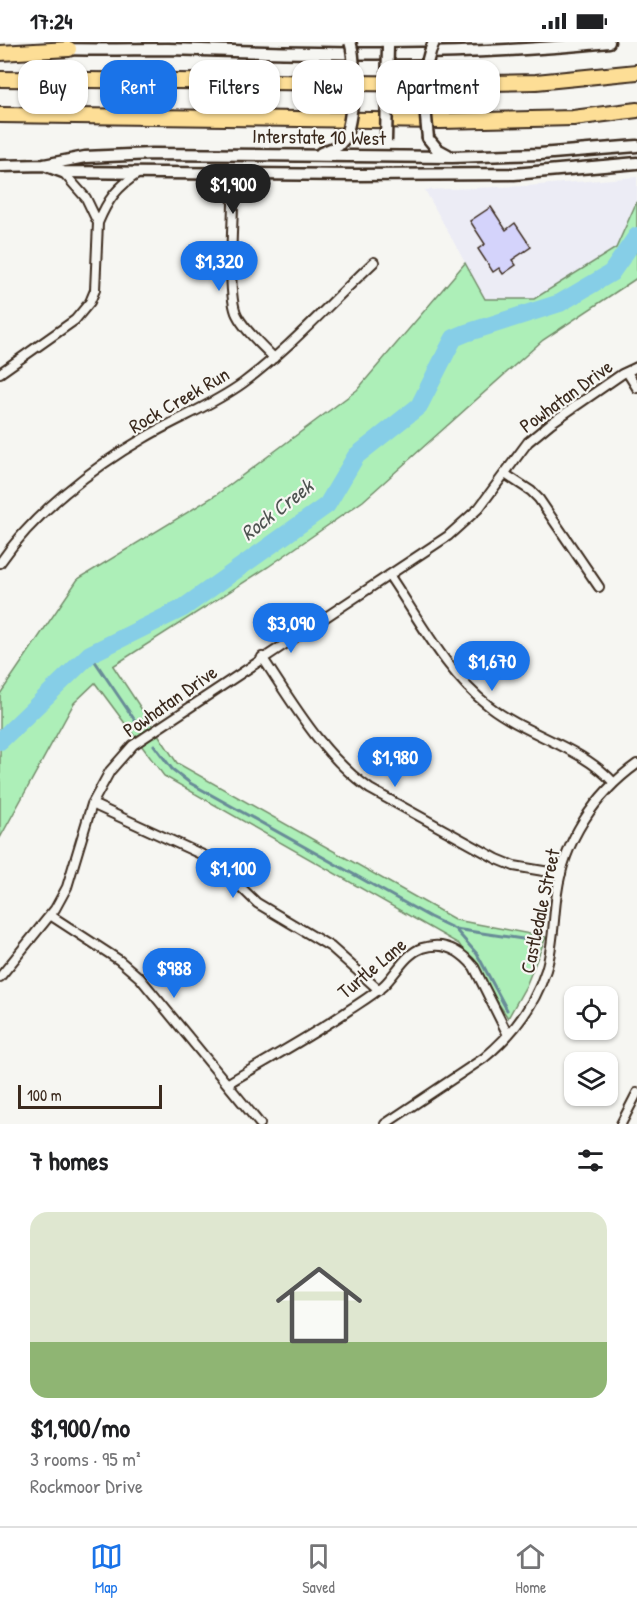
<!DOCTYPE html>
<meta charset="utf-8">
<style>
:root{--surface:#fff;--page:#f2f2f2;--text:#202124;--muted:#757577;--line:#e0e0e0;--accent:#1a73e8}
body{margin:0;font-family:"Patrick Hand",sans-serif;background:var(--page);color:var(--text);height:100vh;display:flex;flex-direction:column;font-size:22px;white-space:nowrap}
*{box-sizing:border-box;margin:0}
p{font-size:20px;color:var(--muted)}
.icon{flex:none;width:33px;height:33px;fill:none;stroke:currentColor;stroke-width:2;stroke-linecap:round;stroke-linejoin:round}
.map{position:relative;height:1082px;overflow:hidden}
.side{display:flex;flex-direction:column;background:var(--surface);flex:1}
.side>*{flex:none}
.top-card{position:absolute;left:18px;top:18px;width:602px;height:54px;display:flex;gap:12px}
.fabs{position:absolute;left:564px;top:944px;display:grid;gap:12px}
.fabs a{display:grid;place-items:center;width:54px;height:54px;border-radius:12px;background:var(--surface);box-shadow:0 2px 4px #0004;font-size:30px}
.scale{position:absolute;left:18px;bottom:15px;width:144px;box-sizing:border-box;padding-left:6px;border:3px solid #3b2a1e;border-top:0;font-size:16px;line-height:21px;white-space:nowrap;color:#3b2a1e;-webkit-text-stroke:4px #f6f6f2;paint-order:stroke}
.price{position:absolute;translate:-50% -51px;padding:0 14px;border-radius:21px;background:var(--accent);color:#fff;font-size:20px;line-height:39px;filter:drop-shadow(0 2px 3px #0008)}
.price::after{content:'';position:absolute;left:50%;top:36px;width:18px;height:14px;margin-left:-9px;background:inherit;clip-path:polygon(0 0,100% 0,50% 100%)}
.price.active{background:#222;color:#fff}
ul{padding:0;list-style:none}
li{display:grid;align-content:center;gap:12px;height:318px;padding:0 30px}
li span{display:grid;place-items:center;height:186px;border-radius:18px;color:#555}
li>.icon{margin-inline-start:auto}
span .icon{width:108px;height:108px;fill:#fffc;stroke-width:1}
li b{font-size:26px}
h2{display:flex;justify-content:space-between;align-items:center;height:72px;padding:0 30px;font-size:26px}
.tag{padding:0 21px;border-radius:18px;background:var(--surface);box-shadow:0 2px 4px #0004;font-size:21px;line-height:54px}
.tag.active{background:var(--accent);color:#fff}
.status{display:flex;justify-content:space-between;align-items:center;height:42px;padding:0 30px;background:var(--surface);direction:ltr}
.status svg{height:16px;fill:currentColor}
.menu{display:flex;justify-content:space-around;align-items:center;height:84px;border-top:2px solid var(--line);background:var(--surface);font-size:16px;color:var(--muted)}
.menu a{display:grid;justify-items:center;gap:3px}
.menu .active{color:var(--accent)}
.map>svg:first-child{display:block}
.built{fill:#ececf5}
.green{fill:#adefb8;stroke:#748c6b;stroke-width:1.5}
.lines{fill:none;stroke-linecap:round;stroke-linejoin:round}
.stream{stroke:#688c97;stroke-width:3}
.river{stroke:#86cee7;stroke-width:18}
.building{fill:#d4d3fb;stroke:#3b2a1e;stroke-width:1.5}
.street-casing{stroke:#3b2a1e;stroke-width:12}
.secondary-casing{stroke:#3b2a1e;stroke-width:15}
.highway-casing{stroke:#3b2a1e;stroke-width:18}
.street{stroke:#f6f6f2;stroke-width:8}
.secondary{stroke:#f6f6f2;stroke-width:10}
.highway{stroke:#fdde96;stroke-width:14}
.secondary-bridge-casing{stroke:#3b2a1e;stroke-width:15;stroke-linecap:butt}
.secondary-bridge{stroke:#f6f6f2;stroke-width:10}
.labels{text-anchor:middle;stroke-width:4.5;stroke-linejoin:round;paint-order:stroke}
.street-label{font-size:20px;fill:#3b2a1e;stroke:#f6f6f2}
.water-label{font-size:21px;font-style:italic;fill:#4e5350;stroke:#f6f6f2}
</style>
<div class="status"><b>17:24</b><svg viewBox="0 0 49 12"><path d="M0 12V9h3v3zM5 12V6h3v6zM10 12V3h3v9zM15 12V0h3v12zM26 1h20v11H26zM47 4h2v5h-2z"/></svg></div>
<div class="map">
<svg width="637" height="1082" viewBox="0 0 637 1082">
<rect width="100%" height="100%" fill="#f6f6f2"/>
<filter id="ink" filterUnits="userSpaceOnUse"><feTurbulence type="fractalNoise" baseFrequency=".0167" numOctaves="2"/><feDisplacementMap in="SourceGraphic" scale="12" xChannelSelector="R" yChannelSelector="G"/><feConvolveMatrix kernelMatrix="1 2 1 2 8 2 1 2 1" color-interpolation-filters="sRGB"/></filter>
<g filter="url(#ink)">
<path class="built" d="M637,135V159L616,206L534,257H485L425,148L526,144Z"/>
<path class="green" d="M637,159V236L543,298L363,459L268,525L113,624L177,721L456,878L546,895L526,944L508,976L459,902L164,734L95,641L74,661L0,796V652L78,537L216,453L357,348L465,221L485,257H534L616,206Z"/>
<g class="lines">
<path class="stream" d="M90,612L136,680
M154,703L172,727L190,741L430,875L455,887L536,899
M455,887L477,912L507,968"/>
<path class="river" d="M0,699L90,612L183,566L327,463L356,414L419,364L448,307L454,296L466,291L560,261L611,231L637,194"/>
</g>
<path class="building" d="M491,165L506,188L515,181L531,205L512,218L516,223L503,232L499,226L493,230L478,207L485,202L470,179Z"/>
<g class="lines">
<defs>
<path id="street" d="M212,132L230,152L233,160L255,132
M233,160C233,184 227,254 237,273C245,289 262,303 274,316
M98,181C108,157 117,145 139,131
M627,330L637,346
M0,331L75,278L90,260L95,248L98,181L86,156L63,130
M505,432L531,449L539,457L599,545
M0,521C34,471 92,426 144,396C176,377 213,363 243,341C290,306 330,261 374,220
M389,533C419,577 447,632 489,664C528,694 581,704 614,741
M262,615C294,663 322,713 370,747L497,817L514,824L561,832
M92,762L205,814L218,823L257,861L331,905L379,948
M50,873L119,918L140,936L260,1082
M0,935L55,867L67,845L92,762L110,729L133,703L448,494L479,466L528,400L551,381L622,332L637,325
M227,1042C268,1017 310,995 349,968C361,960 373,953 383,944C396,932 405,912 422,906C444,899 461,909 474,925L508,993
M385,1082L484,1016C513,992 535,963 546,928C554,902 553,877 557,851C564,799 595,752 637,722
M621,1082L637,1051"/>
<path id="secondary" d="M64,7C99,8 134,7 168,7C315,12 463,16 609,0
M428,96L437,107L448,113
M321,111L338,104L344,97
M44,123L63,130L356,133L514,132L637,121
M0,124L44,123L85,115L152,112L452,115L540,112L637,104"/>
<path id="highway" d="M0,11L69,7
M0,37L437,42L536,40L637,30
M0,73L441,79L573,76L637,68"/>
</defs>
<use href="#street" class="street-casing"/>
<use href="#secondary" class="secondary-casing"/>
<use href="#highway" class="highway-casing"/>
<use href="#street" class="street"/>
<use href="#secondary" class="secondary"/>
<use href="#highway" class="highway"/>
<defs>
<path id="secondary-bridge" d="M428,96C425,65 420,29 434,0
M344,97C353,80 357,18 350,0
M386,99L388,4"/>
</defs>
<use href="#secondary-bridge" class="secondary-bridge-casing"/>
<use href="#secondary-bridge" class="secondary-bridge"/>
</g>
</g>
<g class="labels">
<g class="street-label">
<text transform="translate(319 95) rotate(1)" y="7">Interstate 10 West</text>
<text transform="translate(566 354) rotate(-36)" y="7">Powhatan Drive</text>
<text transform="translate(179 358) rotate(-30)" y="7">Rock Creek Run</text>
<text transform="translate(170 659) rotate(-35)" y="7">Powhatan Drive</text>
<text transform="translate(540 869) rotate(-78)" y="7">Castledale Street</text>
<text transform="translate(372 926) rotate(-40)" y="7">Turtle Lane</text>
</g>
<g class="water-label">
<text transform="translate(277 468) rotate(-38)" y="7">Rock Creek</text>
</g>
</g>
</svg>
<div class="fabs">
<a><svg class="icon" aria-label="locate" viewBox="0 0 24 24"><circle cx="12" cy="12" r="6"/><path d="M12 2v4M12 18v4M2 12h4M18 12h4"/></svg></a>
<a><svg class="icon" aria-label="layers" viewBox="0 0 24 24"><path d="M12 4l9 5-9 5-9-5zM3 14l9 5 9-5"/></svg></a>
</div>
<div class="scale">100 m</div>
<b class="price active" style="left:233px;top:173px">$1,900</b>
<b class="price" style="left:219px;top:250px">$1,320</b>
<b class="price" style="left:291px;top:612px">$3,090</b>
<b class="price" style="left:492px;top:650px">$1,670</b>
<b class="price" style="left:395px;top:746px">$1,980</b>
<b class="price" style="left:233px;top:857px">$1,100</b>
<b class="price" style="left:174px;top:957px">$988</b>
<div class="top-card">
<a class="tag">Buy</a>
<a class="tag active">Rent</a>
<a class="tag">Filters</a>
<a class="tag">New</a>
<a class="tag">Apartment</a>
</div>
</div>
<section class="side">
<h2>7 homes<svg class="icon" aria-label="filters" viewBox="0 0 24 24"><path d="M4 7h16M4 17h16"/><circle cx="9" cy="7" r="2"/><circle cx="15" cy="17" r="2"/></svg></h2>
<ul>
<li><span style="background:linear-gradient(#dfe7d0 70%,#8fb573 0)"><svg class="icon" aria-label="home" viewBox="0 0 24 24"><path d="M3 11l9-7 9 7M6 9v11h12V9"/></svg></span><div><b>$1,900/mo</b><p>3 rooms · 95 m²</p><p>Rockmoor Drive</p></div></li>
</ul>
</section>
<nav class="menu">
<a class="active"><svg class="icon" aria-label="map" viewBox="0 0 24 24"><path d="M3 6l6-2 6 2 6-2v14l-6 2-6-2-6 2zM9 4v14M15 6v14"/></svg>Map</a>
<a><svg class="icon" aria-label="saved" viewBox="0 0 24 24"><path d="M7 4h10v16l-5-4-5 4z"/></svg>Saved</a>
<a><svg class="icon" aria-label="home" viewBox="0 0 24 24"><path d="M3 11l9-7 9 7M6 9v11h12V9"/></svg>Home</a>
</nav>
